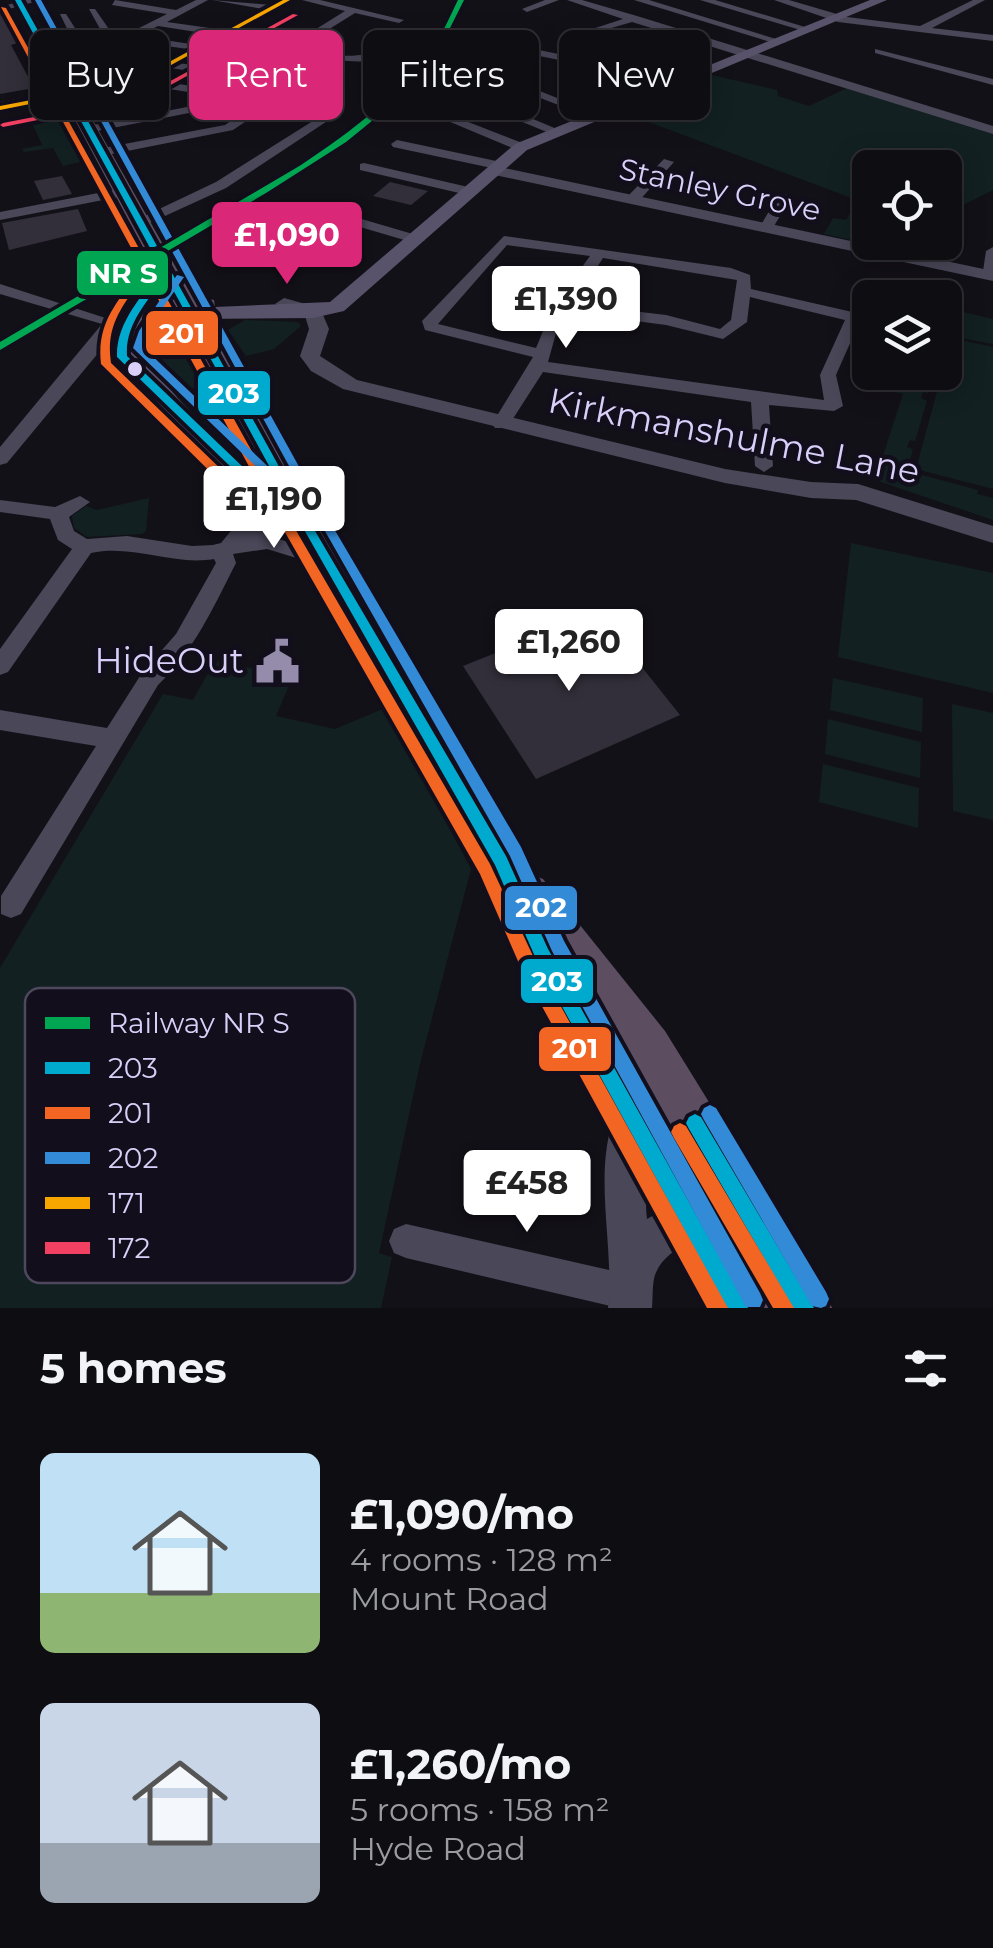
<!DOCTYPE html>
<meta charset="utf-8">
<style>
:root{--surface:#0e0d12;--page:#1c1b20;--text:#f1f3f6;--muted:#9b9c9f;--line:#2e2d32;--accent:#db2777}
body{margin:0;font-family:Montserrat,sans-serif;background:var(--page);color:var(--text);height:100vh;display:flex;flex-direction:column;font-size:38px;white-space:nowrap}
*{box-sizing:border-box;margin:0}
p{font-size:32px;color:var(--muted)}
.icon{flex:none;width:55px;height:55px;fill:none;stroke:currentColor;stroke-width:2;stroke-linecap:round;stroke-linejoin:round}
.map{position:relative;height:1308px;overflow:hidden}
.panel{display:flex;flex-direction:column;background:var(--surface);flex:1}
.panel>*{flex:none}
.hud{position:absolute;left:30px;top:30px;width:935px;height:90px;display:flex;gap:20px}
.buttons{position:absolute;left:852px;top:150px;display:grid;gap:20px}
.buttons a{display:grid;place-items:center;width:110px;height:110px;border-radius:15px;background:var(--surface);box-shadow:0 5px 25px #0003,0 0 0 2px var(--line);font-size:50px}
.price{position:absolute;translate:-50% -85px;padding:0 22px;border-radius:10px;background:#fff;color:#222;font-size:32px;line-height:65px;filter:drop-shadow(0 2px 5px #0008)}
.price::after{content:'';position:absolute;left:50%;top:60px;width:30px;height:22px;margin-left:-15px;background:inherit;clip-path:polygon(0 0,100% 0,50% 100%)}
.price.current{background:var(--accent);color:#fff}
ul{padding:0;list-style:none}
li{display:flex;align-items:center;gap:30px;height:250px;padding:0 40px}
li span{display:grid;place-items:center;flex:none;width:280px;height:200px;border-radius:15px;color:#555}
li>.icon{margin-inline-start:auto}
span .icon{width:120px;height:120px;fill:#fffc;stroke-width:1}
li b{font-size:42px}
h2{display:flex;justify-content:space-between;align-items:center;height:120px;padding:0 40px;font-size:42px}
.tag{padding:0 35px;border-radius:15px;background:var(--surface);box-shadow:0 5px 25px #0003,0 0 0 2px var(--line);font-size:35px;line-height:90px}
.tag.current{background:var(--accent);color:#fff}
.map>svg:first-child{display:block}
.green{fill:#122022}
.building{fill:#322f3a}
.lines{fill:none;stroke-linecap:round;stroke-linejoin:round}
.minor{fill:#494758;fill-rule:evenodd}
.tertiary{fill:#494758;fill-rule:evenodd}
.secondary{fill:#58536a;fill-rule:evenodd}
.trunk{fill:#5c4d60;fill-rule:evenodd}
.bus-1-casing{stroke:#120e1b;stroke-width:8}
.bus-2-casing{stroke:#120e1b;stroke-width:8}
.bus-3-casing{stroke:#120e1b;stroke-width:8}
.bus-4-casing{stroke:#120e1b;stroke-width:8}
.bus-5-casing{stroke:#120e1b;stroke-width:8}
.bus-1{fill:#00a9ce;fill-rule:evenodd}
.bus-2{fill:#f26522;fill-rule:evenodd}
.bus-3{fill:#338bd7;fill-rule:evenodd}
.bus-4{fill:#f7a600;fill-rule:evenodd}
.bus-5{fill:#f24062;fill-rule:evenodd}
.rail-1-casing{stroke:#120e1b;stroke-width:7}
.rail-1{fill:#00a651;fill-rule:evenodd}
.bus-dot{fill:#d9cff8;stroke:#120e1b;stroke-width:4}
.labels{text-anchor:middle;stroke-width:9;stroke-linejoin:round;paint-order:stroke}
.far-street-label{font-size:30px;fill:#d9cff8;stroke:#120e1b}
.street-label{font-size:35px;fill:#d9cff8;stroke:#120e1b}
.poi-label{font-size:35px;fill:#d9cff8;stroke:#120e1b;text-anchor:end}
.key{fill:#120e1b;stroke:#4e485d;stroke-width:2.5}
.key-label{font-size:28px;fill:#d9cff8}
.line-badge{stroke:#120e1b;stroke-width:4}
.badge-label{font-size:28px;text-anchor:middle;font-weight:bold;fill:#fff}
</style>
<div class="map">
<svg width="993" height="1308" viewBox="0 0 993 1308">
<rect width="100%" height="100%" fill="#131118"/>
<path class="green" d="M712,75L777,90L778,96L809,106L847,88L993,133V190L951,211L945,227V168H870V244L824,234L833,218L846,220L857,200L646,121L686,103L662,95Z
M47,107L79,144L88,160L63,166L53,148L24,152L22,149L42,145L29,116Z
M945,308L993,319V344L945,335Z
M169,313L175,317L209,380L176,396L145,358L141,337Z
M245,320L298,322L301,326L274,349L246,356L228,330Z
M951,338L993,347V489L916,469L942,373L945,372Z
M897,373H934L928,393L923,392L921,398L927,401L915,441L910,440L907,447L913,449L907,471L978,490L977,494L993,498V520L875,480L903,394L891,391Z
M210,383L257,471L179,399Z
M149,498L146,531L142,534L87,537L74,528L72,516L86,506L97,510Z
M851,543L993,573V693L838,657Z
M215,661L293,676L276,716L335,729L385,708L471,869L420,1064L379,1253L392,1257L381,1308H0V968L163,694L193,700Z
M833,678L923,698L922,732L830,710Z
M952,704L993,713V820L953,811Z
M828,719L921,742L920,778L825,754Z
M823,764L919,788L918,828L819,802Z"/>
<path class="building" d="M0,7L21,42L11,45L34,88L0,94Z
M62,176L72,194L43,200L34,181Z
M390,182L428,191L411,205L373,196Z
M78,209L87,231L9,250L2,223Z
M598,612L680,715L536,779L463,666Z"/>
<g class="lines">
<path class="minor" d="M24,0H41L9,9L4,6Z
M115,0L176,10L196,0H208L167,22L224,30L263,9L212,0L271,5L292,0L236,32L297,41L345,11L302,0H320L404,20L399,23L355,13L294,51C332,56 368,62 402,41L411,43C370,77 334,53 289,57C274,58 242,83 228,92L341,112L226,188L141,227L134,223L136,220L216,182L324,114L270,105L233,130L102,156L98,155V149L225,125L258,103L219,97L194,112L92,132L88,130V126L187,107L207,95L138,84L0,108V102L131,79L107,42L35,52L30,49L73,41L60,14H66L82,39L104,36L89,9H95L113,35L131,32L167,14L112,5ZM158,26L216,35L197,45L138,36ZM227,36L289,45L272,56L209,46ZM116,40H122L188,49L140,76ZM200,51L264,61L243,73L179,63ZM171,68L234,78L215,90L149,79Z
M545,0H559L527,12L522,9Z
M567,0H582L637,16L993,126V134L632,22L574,39V35L623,19Z
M634,0H649L786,42L777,44Z
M700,0H715L815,30L807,32Z
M774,0H789L847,17L920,26L973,0H985L932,28L993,35V41L838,22Z
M514,45L608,64L629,50L643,55L627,68L687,82L682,85L510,50Z
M875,49L993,79V85L875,53Z
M471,71L505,77L602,116L592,118L499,82L467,76Z
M456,92L481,97L564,132L554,135L474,102L452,97Z
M440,111L525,144L527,147L517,150L436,116Z
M397,140L501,162L507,166L501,170L393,147L391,144Z
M664,159L674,162L637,203H627V197Z
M364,163L477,189L479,192L472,196L360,170V164Z
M124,188L129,189V195L0,220V212Z
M780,193L792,196L771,231H761L759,228Z
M307,203L423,237L425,240L418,244L302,210L300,207Z
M504,236L731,268L750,275L751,289L870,316V326L859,323L836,375L843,406L834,411L769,405L773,466L764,472L755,466L751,402L543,372L507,428H495L492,424L533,357L425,330L422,321ZM507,245L590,256L553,307L536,348L438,324ZM603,258L737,280L731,320L720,329L666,315L573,304ZM750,297L845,320L820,375L824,400L548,362L558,326L567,312L666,325L723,339L747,322Z
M993,247V277L982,278L986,251Z
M0,284L118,322L114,334L7,463L0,465V447L102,324L0,294Z
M282,475L291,481L260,522L287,511L310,514L313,519L310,524L289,525L265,535L336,556L339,561L336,566L329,568L267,549L233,554L236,563C214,606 194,651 158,685L21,914L11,918L1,914V896L96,746L0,730V710L107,728L142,673L176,634L216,563L214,559C173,566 133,544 91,553L8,672L0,675V649L72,549L58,540L50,519L0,512V500L55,507L80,496L90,502L69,517L74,531L87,539L127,536L192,546L213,545L221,543L275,477Z
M406,1224L631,1275L644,1280L649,1293L644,1306L619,1308L406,1258L394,1253L389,1241L394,1229Z"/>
<path class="tertiary" d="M495,166L993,271V281L490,174L487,171Z
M284,298L320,308L329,329L320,356L357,380L725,469L811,482L858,484L993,526V543L856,500L811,498L725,483L343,389L311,371L300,356L309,329L305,316L275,304Z
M631,1103L645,1109C658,1142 642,1184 647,1219L698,1191L713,1197L719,1212C707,1241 666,1244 655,1275C652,1284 653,1298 652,1308H608C615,1243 591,1172 617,1109Z"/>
<path class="secondary" d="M870,0H887L527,150L344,311L313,318L190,319L180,313L147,328C145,333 142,336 142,342C143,374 249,471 277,489C286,495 296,497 306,500L310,506L306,512C252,527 151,398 125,357L120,343C129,306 181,292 214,300L215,307L330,302L515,144Z"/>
<path class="trunk" d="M11,0H25L318,519L528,873L543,879L665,1031L824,1288L832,1308H708L526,969L485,871L288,519Z"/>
<defs>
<path id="bus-1" d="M15,0H21L308,519L506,856L548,949L748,1308H727L536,959L495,865L298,519L165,275C148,302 125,323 127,356L268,491L269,493L268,495H260L117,357C116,321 143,297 161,268Z
M695,1114L701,1117L814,1308H793L689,1129L686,1123L689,1117Z"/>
<path id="bus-2" d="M1,7L6,8L146,261L150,259L154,261L150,268L294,527L490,864L533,956L728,1308H707L521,968L480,874L282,527L145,275C124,304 105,324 111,363L256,503L257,506L256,509H248L101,364C96,321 119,301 142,268Z
M680,1123L686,1126L794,1308H773L674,1138L671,1132L674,1126Z"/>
<path id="bus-3" d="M35,0H41L323,510L521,847L564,941L760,1293L763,1300L760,1307H746L552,951L510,856L313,510Z
M177,275L184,277L147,331L143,347L280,478V482H272L133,348L139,331Z
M710,1105L716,1108L826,1292L829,1299L826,1306L821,1308L812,1306L704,1120L701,1114L704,1108Z"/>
<path id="bus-4" d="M283,0H290L140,82L0,110V106L136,80Z"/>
<path id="bus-5" d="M293,14L298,15L147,98L3,127L0,125L3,123L143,96Z"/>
</defs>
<use href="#bus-1" class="bus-1-casing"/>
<use href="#bus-2" class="bus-2-casing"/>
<use href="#bus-3" class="bus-3-casing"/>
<use href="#bus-4" class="bus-4-casing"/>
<use href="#bus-5" class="bus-5-casing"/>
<use href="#bus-1" class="bus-1"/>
<use href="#bus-2" class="bus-2"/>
<use href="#bus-3" class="bus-3"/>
<use href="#bus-4" class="bus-4"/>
<use href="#bus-5" class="bus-5"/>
<defs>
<path id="rail-1" d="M458,0H464L443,42L415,80L383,112L346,142L266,193L0,350V342L301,165C352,131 402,94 436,42C445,29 451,14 458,0Z"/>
</defs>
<use href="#rail-1" class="rail-1-casing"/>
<use href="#rail-1" class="rail-1"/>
</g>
<defs>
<symbol id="civic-bare" viewBox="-9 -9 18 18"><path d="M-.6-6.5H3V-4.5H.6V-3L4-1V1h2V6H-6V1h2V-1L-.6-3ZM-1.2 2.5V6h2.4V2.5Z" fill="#948caa" stroke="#120e1b" stroke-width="2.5" paint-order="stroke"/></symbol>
</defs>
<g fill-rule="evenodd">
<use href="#civic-bare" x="246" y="630" width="63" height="63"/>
</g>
<circle class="bus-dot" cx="135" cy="369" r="9"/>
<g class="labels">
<g class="far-street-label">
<text transform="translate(720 190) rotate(12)" y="10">Stanley Grove</text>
</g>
<g class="street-label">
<text transform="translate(734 436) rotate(11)" y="12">Kirkmanshulme Lane</text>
</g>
<g class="poi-label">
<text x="244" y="673">HideOut</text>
</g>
</g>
<rect x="25" y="988" width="330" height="295" rx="15" class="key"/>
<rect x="45" y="1017" width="45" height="12" fill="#00a651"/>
<rect x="45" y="1062" width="45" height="12" fill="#00a9ce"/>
<rect x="45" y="1107" width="45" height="12" fill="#f26522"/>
<rect x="45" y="1152" width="45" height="12" fill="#338bd7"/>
<rect x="45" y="1197" width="45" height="12" fill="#f7a600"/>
<rect x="45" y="1242" width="45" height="12" fill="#f24062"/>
<g class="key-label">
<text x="108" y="1033">Railway NR S</text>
<text x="108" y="1078">203</text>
<text x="108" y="1123">201</text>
<text x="108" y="1168">202</text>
<text x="108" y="1213">171</text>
<text x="108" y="1258">172</text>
</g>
<g class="line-badge">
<rect x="75" y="249" width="95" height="48" rx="10" fill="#00a651"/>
<rect x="144" y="309" width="76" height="48" rx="10" fill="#f26522"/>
<rect x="196" y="369" width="76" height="48" rx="10" fill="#00a9ce"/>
<rect x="503" y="884" width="76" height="48" rx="10" fill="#338bd7"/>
<rect x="519" y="957" width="76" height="48" rx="10" fill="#00a9ce"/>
<rect x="537" y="1025" width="76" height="48" rx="10" fill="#f26522"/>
</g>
<g class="badge-label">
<text x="123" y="283">NR S</text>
<text x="182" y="343">201</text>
<text x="234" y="403">203</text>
<text x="541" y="917">202</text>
<text x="557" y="991">203</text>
<text x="575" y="1058">201</text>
</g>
</svg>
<div class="buttons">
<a><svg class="icon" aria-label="locate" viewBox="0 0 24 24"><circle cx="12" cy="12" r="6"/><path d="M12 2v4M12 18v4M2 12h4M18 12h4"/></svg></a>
<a><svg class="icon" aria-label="layers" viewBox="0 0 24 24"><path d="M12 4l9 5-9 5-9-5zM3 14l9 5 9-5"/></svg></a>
</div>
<b class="price current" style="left:287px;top:287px">£1,090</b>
<b class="price" style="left:566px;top:351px">£1,390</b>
<b class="price" style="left:274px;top:551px">£1,190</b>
<b class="price" style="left:569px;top:694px">£1,260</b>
<b class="price" style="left:527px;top:1235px">£458</b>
<div class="hud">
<a class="tag">Buy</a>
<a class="tag current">Rent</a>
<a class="tag">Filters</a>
<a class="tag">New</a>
</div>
</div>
<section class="panel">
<h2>5 homes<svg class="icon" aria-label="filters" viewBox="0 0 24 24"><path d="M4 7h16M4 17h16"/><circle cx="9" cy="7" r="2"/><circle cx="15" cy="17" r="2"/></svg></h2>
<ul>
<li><span style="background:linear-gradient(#bfe0f5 70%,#8fb573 0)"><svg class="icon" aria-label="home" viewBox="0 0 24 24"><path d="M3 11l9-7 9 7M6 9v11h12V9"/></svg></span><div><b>£1,090/mo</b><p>4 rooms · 128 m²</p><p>Mount Road</p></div></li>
<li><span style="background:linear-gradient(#c9d6e8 70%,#9aa5b1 0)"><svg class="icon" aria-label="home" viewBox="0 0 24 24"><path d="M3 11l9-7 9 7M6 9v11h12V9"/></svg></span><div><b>£1,260/mo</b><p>5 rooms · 158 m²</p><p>Hyde Road</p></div></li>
</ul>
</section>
